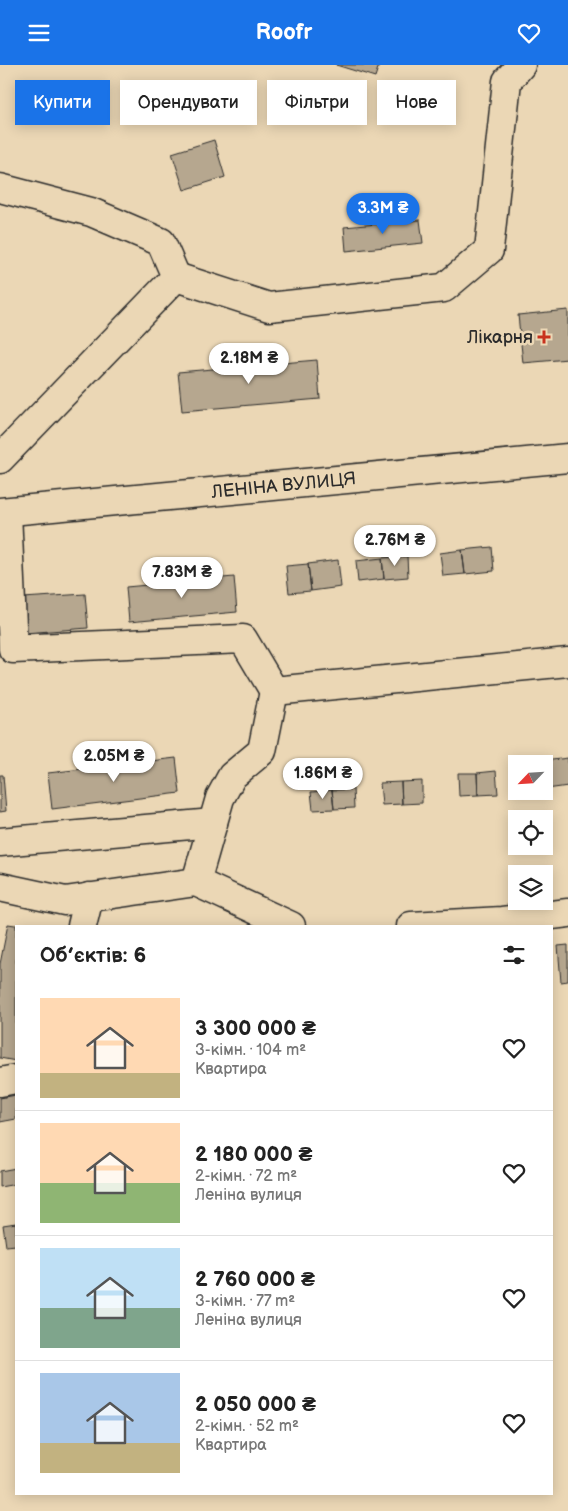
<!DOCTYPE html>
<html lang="uk">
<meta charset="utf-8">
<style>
:root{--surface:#fff;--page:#f6f6f6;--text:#222;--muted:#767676;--line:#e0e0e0;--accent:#1a73e8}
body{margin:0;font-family:"Balsamiq Sans",sans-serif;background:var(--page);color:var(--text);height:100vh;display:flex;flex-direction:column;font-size:19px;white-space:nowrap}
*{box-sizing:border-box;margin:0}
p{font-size:16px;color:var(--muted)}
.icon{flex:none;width:28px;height:28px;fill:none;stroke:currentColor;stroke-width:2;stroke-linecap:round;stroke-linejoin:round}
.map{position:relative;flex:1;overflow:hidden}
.panel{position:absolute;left:15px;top:860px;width:538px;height:570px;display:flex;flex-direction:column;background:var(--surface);border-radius:0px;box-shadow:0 2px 12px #0003}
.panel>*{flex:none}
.guide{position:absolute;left:15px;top:15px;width:539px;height:45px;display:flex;gap:10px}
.needle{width:32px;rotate:245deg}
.tools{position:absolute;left:508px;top:690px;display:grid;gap:10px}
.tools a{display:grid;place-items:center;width:45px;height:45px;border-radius:0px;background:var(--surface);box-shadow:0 2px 12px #0003;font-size:25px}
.price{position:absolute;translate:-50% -42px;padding:0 11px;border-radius:18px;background:#fff;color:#222;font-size:16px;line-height:32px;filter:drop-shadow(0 1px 2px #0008)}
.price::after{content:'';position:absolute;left:50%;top:30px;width:15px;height:11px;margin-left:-8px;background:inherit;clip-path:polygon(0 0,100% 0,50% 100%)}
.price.active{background:var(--accent);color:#fff}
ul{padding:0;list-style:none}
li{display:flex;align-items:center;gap:15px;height:125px;padding:0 25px}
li+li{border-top:1px solid var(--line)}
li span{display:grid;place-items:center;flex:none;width:140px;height:100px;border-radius:0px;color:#555}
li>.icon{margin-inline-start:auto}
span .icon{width:60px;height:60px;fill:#fffc;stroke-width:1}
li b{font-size:21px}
h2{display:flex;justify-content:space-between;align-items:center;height:60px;padding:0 25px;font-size:21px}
.chip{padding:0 18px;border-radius:0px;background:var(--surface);box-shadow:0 2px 12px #0003;font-size:18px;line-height:45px}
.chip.active{background:var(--accent);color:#fff}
header{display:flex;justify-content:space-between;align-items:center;height:65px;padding:0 25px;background:var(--accent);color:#fff;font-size:22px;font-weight:600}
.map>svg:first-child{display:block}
.building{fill:#b6a78f;stroke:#2b2b2b}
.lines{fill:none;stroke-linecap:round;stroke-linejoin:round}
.minor-casing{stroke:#2b2b2b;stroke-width:31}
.minor{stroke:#ebd7b5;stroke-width:28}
.poi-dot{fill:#c8321e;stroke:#ebd7b5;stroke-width:2}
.labels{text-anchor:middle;stroke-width:5;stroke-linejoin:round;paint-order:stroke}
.poi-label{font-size:18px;fill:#2b2b2b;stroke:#ebd7b5;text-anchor:end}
.street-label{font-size:18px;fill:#2b2b2b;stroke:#ebd7b5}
</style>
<header><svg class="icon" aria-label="menu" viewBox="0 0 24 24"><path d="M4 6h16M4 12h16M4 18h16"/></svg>Roofr<svg class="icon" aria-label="heart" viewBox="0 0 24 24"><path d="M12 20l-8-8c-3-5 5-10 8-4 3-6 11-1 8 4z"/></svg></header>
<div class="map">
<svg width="568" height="1446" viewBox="0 0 568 1446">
<rect width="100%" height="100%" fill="#ebd7b5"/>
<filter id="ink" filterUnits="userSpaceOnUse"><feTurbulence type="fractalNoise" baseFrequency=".02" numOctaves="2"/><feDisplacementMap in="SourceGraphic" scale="10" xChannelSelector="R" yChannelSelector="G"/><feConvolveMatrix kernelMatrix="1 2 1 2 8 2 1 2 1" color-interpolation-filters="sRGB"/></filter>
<g filter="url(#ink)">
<path class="building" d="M336,0H379L375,12Z
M214,75L225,112L184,125L172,88Z
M420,155L423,178L346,186L344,162Z
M568,245V294L523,298L518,250Z
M317,295L320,334L182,346L178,307Z
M492,482L494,506L465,509L462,485Z
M462,485L465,509L443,511L440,488Z
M407,491L408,512L384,514L382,493Z
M382,493L384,514L358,517L356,496Z
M338,495L341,522L311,526L308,499Z
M308,499L311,526L289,528L286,501Z
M234,512L237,547L129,557L126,522Z
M85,529L88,563L25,568L23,533Z
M176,693L180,728L52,744L48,708Z
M568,693V721L547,724L544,696Z
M544,696L547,724H544V699H519Z
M496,706L498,729L478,730L477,708Z
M458,708H477L478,730L459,731Z
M0,710H3L6,746L0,747Z
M422,716V738L402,739L401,717Z
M401,717L402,739L382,740L380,718Z
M353,724L354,743L334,744L332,725Z
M332,725L334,744L313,745L311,727Z
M8,859L22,861H16V996L0,993V899Z
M568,880V916L561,917L558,881Z
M16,1030V1054L0,1057V1033Z
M16,1103V1119L0,1122V1106Z
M16,1158V1180L6,1181L3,1160Z"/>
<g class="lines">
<defs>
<g id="minor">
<path d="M0,123L91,147L161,177L176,212L0,394"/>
<path d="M176,212L269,242L444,223L489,185L507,16L521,0"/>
<path id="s1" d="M0,447L568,393"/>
<path d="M7,447L13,584L243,574L274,626L568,597"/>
<path d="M0,777L213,758"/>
<path d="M196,817L220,733L232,711L262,686L274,626"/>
<path d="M0,822L65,836L196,817L291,861"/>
<path d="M82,861L89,832"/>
<path d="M411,861L502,856L568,848"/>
<path d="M0,1017L16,1014"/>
</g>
</defs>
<use href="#minor" class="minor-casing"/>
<use href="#minor" class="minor"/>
</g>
</g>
<path class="poi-dot" d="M541.5 264.5h5v5h5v5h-5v5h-5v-5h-5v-5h5z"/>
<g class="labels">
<g class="poi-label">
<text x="533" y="278">Лікарня</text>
</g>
<g class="street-label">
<text dy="6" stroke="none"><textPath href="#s1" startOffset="285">ЛЕНІНА ВУЛИЦЯ</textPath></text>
</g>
</g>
</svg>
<div class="tools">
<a><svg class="needle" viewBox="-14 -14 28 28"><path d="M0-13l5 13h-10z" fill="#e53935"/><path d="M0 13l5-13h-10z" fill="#767676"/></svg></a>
<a><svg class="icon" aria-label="locate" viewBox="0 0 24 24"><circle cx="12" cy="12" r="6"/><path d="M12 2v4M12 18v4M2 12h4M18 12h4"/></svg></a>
<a><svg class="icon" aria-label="layers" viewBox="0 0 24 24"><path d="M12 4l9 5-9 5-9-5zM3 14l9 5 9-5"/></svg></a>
</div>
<b class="price active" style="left:383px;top:170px">3.3M ₴</b>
<b class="price" style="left:249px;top:320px">2.18M ₴</b>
<b class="price" style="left:395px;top:502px">2.76M ₴</b>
<b class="price" style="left:182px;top:534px">7.83M ₴</b>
<b class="price" style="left:114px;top:718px">2.05M ₴</b>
<b class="price" style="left:323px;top:735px">1.86M ₴</b>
<div class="guide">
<a class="chip active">Купити</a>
<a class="chip">Орендувати</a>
<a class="chip">Фільтри</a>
<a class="chip">Нове</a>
</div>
<section class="panel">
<h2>Об’єктів: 6<svg class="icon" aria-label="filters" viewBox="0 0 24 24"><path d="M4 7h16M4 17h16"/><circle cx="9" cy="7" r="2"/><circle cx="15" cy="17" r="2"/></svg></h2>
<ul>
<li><span style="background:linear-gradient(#ffd9b3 75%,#c2b280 0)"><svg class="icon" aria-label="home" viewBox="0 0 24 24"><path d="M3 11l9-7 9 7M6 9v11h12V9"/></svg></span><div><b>3 300 000 ₴</b><p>3-кімн. · 104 m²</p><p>Квартира</p></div><svg class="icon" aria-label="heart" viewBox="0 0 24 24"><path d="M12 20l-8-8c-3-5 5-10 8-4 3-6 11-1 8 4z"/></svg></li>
<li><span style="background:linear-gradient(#ffd9b3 60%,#8fb573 0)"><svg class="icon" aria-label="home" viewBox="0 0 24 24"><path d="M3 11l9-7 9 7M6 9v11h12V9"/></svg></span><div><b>2 180 000 ₴</b><p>2-кімн. · 72 m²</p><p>Леніна вулиця</p></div><svg class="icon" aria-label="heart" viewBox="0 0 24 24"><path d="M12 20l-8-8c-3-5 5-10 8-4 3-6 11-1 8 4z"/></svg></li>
<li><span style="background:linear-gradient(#bfe0f5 60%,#7fa58c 0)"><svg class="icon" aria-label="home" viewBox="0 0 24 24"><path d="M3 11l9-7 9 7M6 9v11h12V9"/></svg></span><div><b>2 760 000 ₴</b><p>3-кімн. · 77 m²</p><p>Леніна вулиця</p></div><svg class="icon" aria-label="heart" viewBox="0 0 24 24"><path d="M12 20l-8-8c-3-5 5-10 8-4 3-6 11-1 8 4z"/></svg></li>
<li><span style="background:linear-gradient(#a9c7e8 70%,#c2b280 0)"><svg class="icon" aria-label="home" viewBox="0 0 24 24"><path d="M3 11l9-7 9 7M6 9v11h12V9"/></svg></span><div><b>2 050 000 ₴</b><p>2-кімн. · 52 m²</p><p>Квартира</p></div><svg class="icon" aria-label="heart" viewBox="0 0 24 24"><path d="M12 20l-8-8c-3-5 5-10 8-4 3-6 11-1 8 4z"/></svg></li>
</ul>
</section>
</div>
